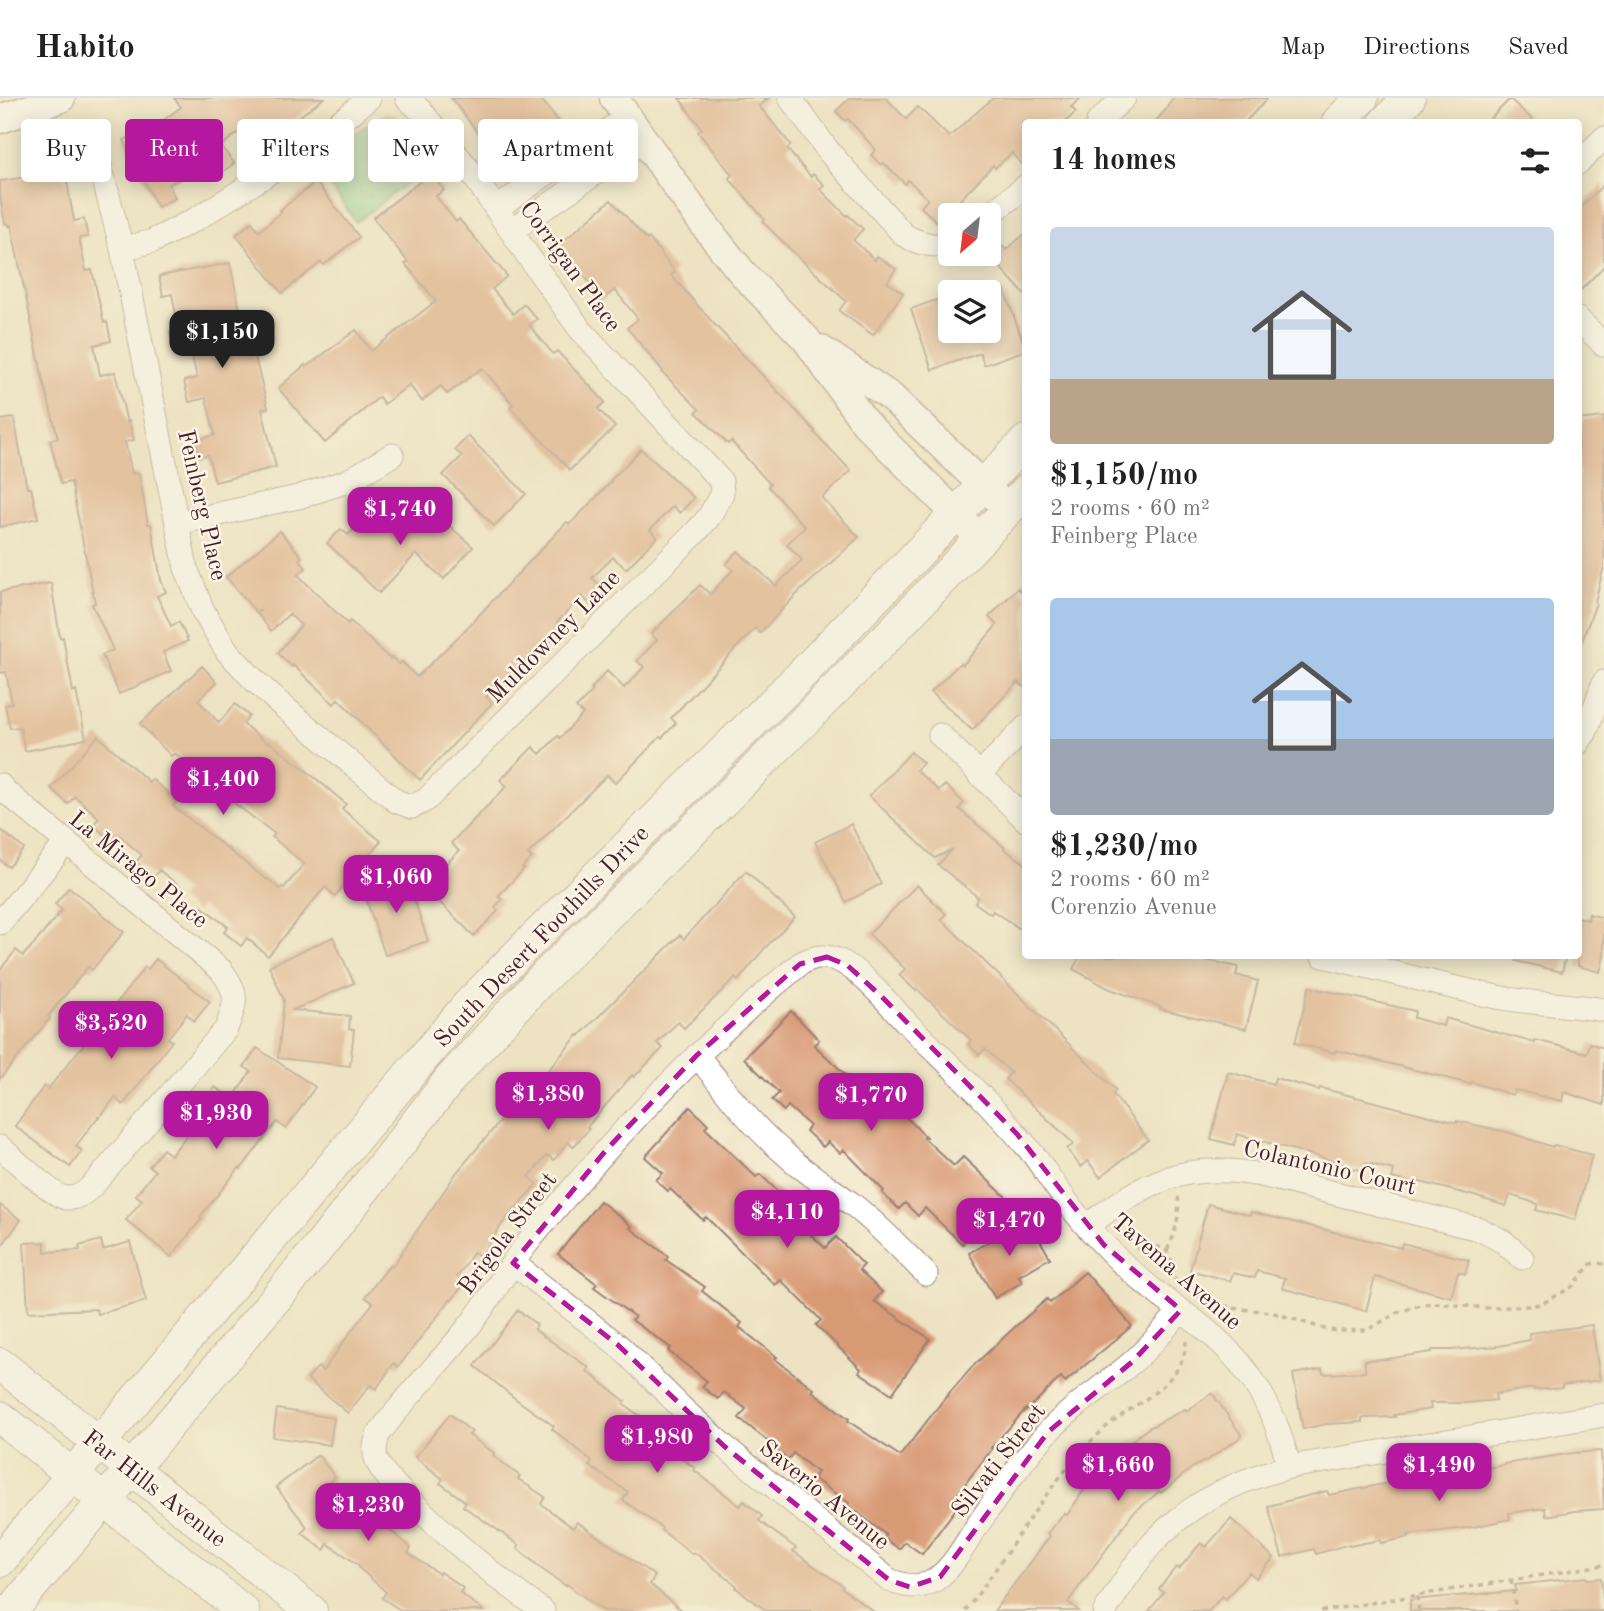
<!DOCTYPE html>
<meta charset="utf-8">
<style>
:root{--surface:#fff;--page:#f6f6f6;--text:#222;--muted:#767676;--line:#e0e0e0;--accent:#b5179e}
body{margin:0;font-family:"Old Standard TT",serif;background:var(--page);color:var(--text);height:100vh;display:flex;flex-direction:column;font-size:26px;white-space:nowrap}
*{box-sizing:border-box;margin:0}
p{font-size:23px;color:var(--muted)}
.icon{flex:none;width:38px;height:38px;fill:none;stroke:currentColor;stroke-width:2;stroke-linecap:round;stroke-linejoin:round}
.map{position:relative;flex:1;overflow:hidden}
.side{position:absolute;left:1022px;top:21px;width:560px;height:840px;display:flex;flex-direction:column;background:var(--surface);border-radius:7px;box-shadow:0 4px 18px #0003}
.side>*{flex:none}
.hud{position:absolute;left:21px;top:21px;width:665px;height:63px;display:flex;gap:14px}
.needle{width:46px;rotate:208deg}
.tools{position:absolute;left:938px;top:105px;display:grid;gap:14px}
.tools a{display:grid;place-items:center;width:63px;height:63px;border-radius:7px;background:var(--surface);box-shadow:0 4px 18px #0003;font-size:35px}
.price{position:absolute;translate:-50% -60px;padding:0 16px;border-radius:14px;background:var(--accent);color:#fff;font-size:23px;line-height:46px;filter:drop-shadow(0 2px 4px #0008)}
.price::after{content:'';position:absolute;left:50%;top:42px;width:21px;height:16px;margin-left:-10px;background:inherit;clip-path:polygon(0 0,100% 0,50% 100%)}
.price.selected{background:#222;color:#fff}
ul{padding:0;list-style:none}
li{display:grid;align-content:center;gap:14px;height:371px;padding:0 28px}
li span{display:grid;place-items:center;height:217px;border-radius:7px;color:#555}
li>.icon{margin-inline-start:auto}
span .icon{width:126px;height:126px;fill:#fffc;stroke-width:1}
li b{font-size:30px}
h2{display:flex;justify-content:space-between;align-items:center;height:84px;padding:0 28px;font-size:30px}
.chip{padding:0 24px;border-radius:7px;background:var(--surface);box-shadow:0 4px 18px #0003;font-size:24px;line-height:63px}
.chip.selected{background:var(--accent);color:#fff}
header{display:flex;align-items:center;gap:42px;box-sizing:border-box;height:98px;padding:0 35px;background:var(--surface);border-bottom:2px solid var(--line)}
header strong{font-size:33px}
nav{display:flex;gap:38px;margin-inline-start:auto;font-size:24px}
.map>svg:first-child{display:block}
.grass{fill:url(#grass-tufts);stroke:#63765c;stroke-width:2}
.building{fill:#d89975}
.lines{fill:none;stroke-linecap:round;stroke-linejoin:round}
.minor-casing{stroke:#9c8177;stroke-width:25}
.tertiary-casing{stroke:#9c8177;stroke-width:31}
.secondary-casing{stroke:#9c8177;stroke-width:34}
.path{stroke:#9c8177;stroke-width:3.5;stroke-dasharray:5 5;stroke-linecap:butt}
.minor{stroke:#fff;stroke-width:23}
.tertiary{stroke:#fff;stroke-width:28}
.secondary{stroke:#fff;stroke-width:32}
.marked{fill:none;stroke:#b5179e;stroke-width:5;stroke-dasharray:14 9;stroke-linejoin:round}
.labels{text-anchor:middle;stroke-width:5;stroke-linejoin:round;paint-order:stroke}
.street-label{font-size:24px;fill:#4a1f2b;stroke:#fcf5e5}
</style>
<header>
<strong>Habito</strong>
<nav><a>Map</a><a>Directions</a><a>Saved</a></nav>
</header>
<div class="map">
<svg width="1604" height="1513" viewBox="0 0 1604 1513">
<defs>
<pattern id="grass-tufts" width="24" height="20" patternUnits="userSpaceOnUse" patternTransform="scale(1.75)"><rect width="24" height="20" fill="#7ccc8c"/><path d="M3 7l-1-3M5 7V3M7 7l1-3M15 17l-1-3M17 17v-4M19 17l1-3" fill="none" stroke="#68a573"/></pattern>
</defs>
<rect width="100%" height="100%" fill="#fcf5e5"/>
<filter id="ink" filterUnits="userSpaceOnUse"><feTurbulence type="fractalNoise" baseFrequency=".0143" numOctaves="2"/><feDisplacementMap in="SourceGraphic" scale="14" xChannelSelector="R" yChannelSelector="G"/><feConvolveMatrix kernelMatrix="1 2 1 2 8 2 1 2 1" color-interpolation-filters="sRGB"/></filter>
<filter id="wash" filterUnits="userSpaceOnUse"><feTurbulence type="fractalNoise" baseFrequency=".00686" numOctaves="4" result="noise"/><feDisplacementMap in="SourceGraphic" scale="28" xChannelSelector="R" yChannelSelector="G"/><feGaussianBlur stdDeviation="1.57" result="paint"/><feColorMatrix in="noise" values="0 0 0 0 0 0 0 0 0 0 0 0 0 0 0 0 0 1.4 0 .05"/><feComposite in="paint" operator="in"/></filter>
<g filter="url(#wash)">
<rect width="100%" height="100%" fill="#ede3c3"/>
<path class="grass" d="M388,17C408,19 425,47 438,61L356,124L314,64L375,22Z"/>
<g id="blocks">
<path class="building" d="M174,0H324L277,35L272,27L251,42L243,31L221,48L234,65L216,79L207,68L169,86L175,100L157,109L124,42L161,24L181,9Z
M451,0H540L566,33L510,76Z
M679,0H769L759,8L791,47L787,51L811,79L813,76L824,87L820,91L847,118L848,117L863,131L853,142L875,162L877,158L896,171L887,184L903,195L873,237L839,213L846,203L795,156L763,124L765,122L729,80L732,77L698,34L702,31Z
M850,0H886L906,21L918,9L949,39L993,0H1081L1071,9L1076,14L1065,24H1026V71L1012,55L995,70L993,67L938,125L921,109L928,101L908,82L905,86L884,65L881,67L871,57L876,52L848,21L845,23L836,13Z
M1173,0H1268L1245,24H1155L1168,9L1167,8Z
M1510,1L1535,24H1487Z
M65,73L74,123L84,121L88,139L79,140L86,173L92,172L104,225L107,224L111,243L94,247L100,277L115,274L127,324L129,323L134,342L125,344L132,376L139,375L148,426H151L161,482L166,494L157,498L171,528L179,524L188,543L163,554L171,573L119,596L102,557L113,552L92,506L95,505L71,384L61,386L50,342L58,340L43,282L11,127L9,128L8,125L5,126L0,99V83Z
M431,75L444,92L436,98L456,124L459,121L507,178L492,191L513,216L524,206L537,221L529,227L553,256L557,253L605,304L598,311L615,329L570,372L510,309L513,306L482,270L447,296L441,288L422,303L409,287L384,306L379,299L325,345L278,290L305,267L306,269L356,232L371,253L436,203L405,166L408,164L373,120Z
M316,84L359,139L324,167L321,164L282,195L236,137L252,124L259,133L282,114L280,112Z
M1604,86V168L1578,195V112Z
M611,102L647,142L649,140L675,174L671,177L714,226L815,333L814,334L851,373L822,400L859,439L797,496L760,535L755,530L671,620L676,625L662,640L660,639L615,685L607,677L528,756L532,760L522,770L524,771L498,798L502,802L495,809L498,813L474,838L424,789L459,753L451,745L507,688L500,682L533,649L540,656L558,638L560,640L583,616L576,610L593,593L591,591L607,573L624,590L644,569L637,563L657,542L651,536L700,487L710,496L733,472L726,466L738,453L776,488L802,462L787,446L805,429L768,388L770,386L731,343L728,346L696,314L699,311L662,274L663,273L627,230L638,221L615,192L599,204L587,188L591,186L558,148Z
M1026,135V198L991,159L1003,148L1006,152Z
M230,165L241,217L244,216L268,310L262,311L276,369L215,384L208,357L199,359L195,342L215,337L206,300L189,304L184,283L197,280L190,250L175,254L170,234L179,232L172,196L163,198L159,178Z
M1004,191L1026,252L984,267L980,255L932,272L911,211L950,197V233H989V196Z
M1604,319V468L1595,504L1596,505L1580,548H1578V322Z
M14,320L27,390H31L38,420L0,429V322Z
M468,338L526,396L494,428L443,377L462,358L455,352Z
M641,351L694,400L680,415L673,408L650,432L657,439L626,471L613,459L592,480L605,492L591,507L582,498L557,524L563,530L551,543L550,542L515,578L510,574L486,599L492,605L420,682L338,601L334,606L293,567L292,569L278,555L301,527L289,516L271,533L257,515L261,512L256,514L226,479L280,433L302,459L299,461L306,470L298,477L348,526L350,523L390,561L392,559L399,567L402,564L417,579L461,536L567,424L570,426L611,384L610,383Z
M401,411L417,426L431,411L473,449L444,481L416,456L379,495L327,445L341,431L348,437L366,419L381,433Z
M51,485L60,540L63,539L73,594L76,593L86,641L25,653L20,629L10,630L5,607L12,605L6,574L0,575V494Z
M1018,490L1026,498V590L1018,584L972,632L931,594L960,565L963,567L997,527L989,519Z
M202,568L217,584L198,602L219,625L235,606L249,618L243,626L267,645L269,644L307,673L346,706L342,711L381,743L335,798L325,789L268,858L247,840L241,848L224,834L228,829L201,808L196,814L179,801L185,793L159,772L154,779L136,764L142,757L117,736L111,742L93,727L99,720L75,698L68,706L51,690L98,638L149,684L152,681L177,703L173,708L267,782L268,781L280,791L282,789L284,790L304,766L272,739L275,736L226,699L175,655L171,658L140,626Z
M911,654L923,665L916,672L939,693L945,687L964,705L959,711L1005,750L1004,751L1026,766V835L993,813L991,816L975,805L978,799L938,767L953,751L935,760L869,698Z
M851,726L881,786L846,804L815,744Z
M0,731L24,751L9,769L0,762Z
M746,773L795,819L763,852L738,883L735,880L684,930L678,924L657,945L663,950L634,979L632,977L587,1029L589,1031L573,1049L568,1044L554,1062L547,1057L529,1079L537,1086L503,1125L480,1159L474,1154L457,1179L465,1184L452,1202L451,1201L398,1269L394,1265L376,1291L370,1287L348,1315L307,1281L318,1269L323,1273L352,1232L373,1205L365,1199L390,1167L392,1169L457,1074L502,1021L499,1019L511,1004L517,1009L578,937L579,938L680,837L684,841Z
M406,777L428,843L385,857L363,792Z
M917,787L946,816L941,821L1116,992L1113,996L1148,1042L1100,1079L1088,1063L1081,1069L1067,1051L1074,1046L1005,981L1011,975L985,951L979,957L968,946L971,942L917,891L916,893L899,877L905,871L869,836Z
M69,789L124,834L92,872L88,869L48,918L50,920L0,981V872L16,852L23,858L40,839L62,812L55,806Z
M1589,816L1604,820V858L1600,874L1578,868V819L1588,822Z
M333,839L354,885L293,912L350,918L349,931L354,932L350,968L278,960L284,902L269,868Z
M1080,858H1186L1238,869L1236,877L1258,883L1246,931L1160,911L1161,909L1110,891L1073,871Z
M1517,858H1566L1562,874L1516,863Z
M156,861L210,904L194,923L187,916L168,940L172,943L123,1007L115,1000L99,1020L98,1019L76,1048L82,1053L70,1069L15,1028L44,988L48,991L145,869L148,871Z
M1309,889L1415,913L1414,920L1443,928L1445,920L1535,945V942L1587,955L1590,945L1604,950V1007L1564,994L1562,1003L1515,992L1513,997L1471,984L1470,986L1336,952L1335,955L1295,945Z
M791,913L819,942L814,947L849,980L848,981L888,1020L898,1011L926,1039L924,1040L954,1068L963,1059L1006,1099L962,1146L925,1110L918,1118L905,1105L899,1111L882,1095L884,1093L844,1052L840,1055L828,1044L823,1049L806,1033L810,1028L788,1008L784,1013L772,1002L779,995L744,960Z
M257,950L315,989L286,1031L277,1024L241,1071L239,1070L200,1119L202,1120L171,1159L126,1122L142,1102L136,1097L155,1073L149,1068L163,1051L171,1057L209,1010L202,1006L215,989L232,1002L251,973L244,969Z
M1228,974L1273,986L1275,980L1319,992L1320,990L1457,1025V1023L1507,1034L1553,1049L1554,1047L1592,1057L1575,1122L1536,1112L1538,1106L1510,1097L1506,1108L1471,1097L1416,1083V1086L1392,1080L1394,1072L1366,1065L1364,1073L1347,1069L1348,1067L1237,1036L1234,1047L1211,1041Z
M690,1009L708,1026L705,1030L756,1079L760,1076L807,1122L802,1128L825,1150L836,1139L864,1167L859,1172L882,1194L874,1203L930,1241L892,1296L859,1274L861,1271L816,1227L821,1222L781,1182L775,1187L706,1119L703,1122L670,1091L668,1093L656,1082L663,1075L645,1059Z
M600,1103L632,1128L630,1130L668,1158L666,1162L705,1189L702,1193L742,1225L739,1229L777,1259L775,1261L814,1291L812,1293L849,1321L848,1323L900,1358L945,1300L972,1269L1016,1228L1047,1201L1050,1205L1085,1174L1132,1228L1065,1284L1061,1279L1027,1312L1026,1311L991,1350L992,1351L951,1404L958,1408L922,1456L905,1444L899,1451L884,1440L886,1437L848,1407L849,1405L813,1380L817,1374L793,1355L788,1362L774,1351L775,1349L739,1320L746,1311L724,1294L718,1301L702,1289L707,1283L668,1253L671,1250L632,1222L635,1219L594,1189L597,1186L558,1156Z
M1208,1106L1250,1117L1251,1114L1401,1150L1402,1145L1469,1162L1465,1176L1458,1174L1451,1199L1375,1179L1366,1213L1282,1190L1285,1180L1257,1173L1255,1180L1233,1175L1230,1183L1190,1172Z
M0,1107L21,1122L0,1150Z
M1028,1121L1050,1160L1019,1178L1022,1184L995,1200L969,1155Z
M101,1142L103,1152L130,1144L146,1203L98,1216L96,1211L28,1214L24,1145L45,1144V1154L80,1152L79,1148Z
M518,1212L537,1227L534,1231L589,1270L587,1273L625,1303L623,1306L643,1320L638,1328L695,1370L694,1372L740,1408L744,1403L762,1418L759,1423L796,1450L793,1453L843,1488L842,1490L873,1513H767L736,1490L737,1488L694,1454L692,1456L661,1432L662,1430L623,1402L628,1394L589,1368L592,1363L552,1331L554,1328L517,1302L475,1268Z
M1592,1227L1600,1282L1562,1287V1290L1534,1292V1290L1495,1296L1496,1302L1467,1305H1430L1431,1311L1394,1317L1395,1319L1362,1320V1324L1327,1326L1303,1331L1293,1276L1322,1271L1323,1276L1365,1274V1262L1387,1261L1432,1254V1252H1452L1499,1248L1530,1242L1529,1235Z
M1212,1295L1242,1338L1209,1361L1193,1369L1161,1395L1160,1393L1133,1415L1068,1504L1079,1513H994L1050,1438L1047,1436L1064,1415L1067,1417L1095,1376L1126,1350L1125,1348L1147,1331L1185,1311L1187,1313Z
M277,1311L334,1320L330,1347L273,1339Z
M450,1316L472,1334L469,1337L494,1355L493,1358L520,1378L518,1381L545,1399L541,1406L573,1430L577,1424L655,1478L650,1486L682,1513H605L593,1506L567,1486L566,1488L543,1472L517,1450L519,1447L463,1408L466,1404L440,1385L443,1381L415,1359Z
M1601,1353L1604,1411L1574,1413L1546,1418L1545,1410L1509,1415L1510,1421L1473,1429L1408,1437L1409,1439L1381,1445L1380,1442L1349,1448V1446L1316,1456L1314,1451L1282,1459L1268,1408L1327,1393L1329,1397L1398,1383L1439,1379L1438,1376L1465,1372L1466,1374L1504,1367V1366L1573,1355Z
M318,1357L335,1379L330,1383L364,1409L365,1407L388,1424L385,1428L411,1450L408,1455L439,1476L440,1474L463,1490L460,1495L484,1513H402L382,1500L386,1494L359,1470L360,1468L328,1446L324,1452L302,1435L307,1429L276,1389Z
M1231,1421L1274,1460L1256,1480L1249,1474L1226,1501L1222,1498L1209,1513H1149L1164,1494L1159,1491L1176,1469L1179,1471L1201,1445L1206,1449Z
M1586,1479L1587,1481L1601,1480L1604,1513H1410V1502L1516,1493L1515,1487Z"/>
</g>
</g>
<g filter="url(#ink)">
<use href="#blocks" fill-opacity="0" stroke="#9c8177" stroke-width="2"/>
<g class="lines">
<defs>
<path id="minor" d="M790,0L829,54L904,137C920,146 933,149 950,146
M1098,24L1124,0
M1578,65L1604,40
M101,71L122,151L186,470L203,513L227,553L254,582L278,604L396,703L412,709L426,702L696,434L709,419L722,395L721,383L580,231L535,168L471,74L421,13L407,0
M496,111L627,19
M989,117L1026,88
M511,133L644,42
M122,151L153,143L196,121L263,79L349,17L369,0
M1578,221L1604,247
M177,425L298,399L348,383L392,357
M940,637L1026,722
M1578,645L1585,635L1604,584
M979,677L1026,629
M0,687L6,694L221,872C239,896 237,903 226,931L95,1085C87,1093 79,1101 66,1100C54,1099 12,1059 0,1049
M0,825L66,745
M1323,858C1381,871 1438,887 1497,899C1532,906 1568,906 1604,912
M697,957C724,991 750,1026 783,1054C804,1074 829,1089 852,1106C879,1127 902,1152 926,1176
M1087,1128C1146,1083 1184,1063 1261,1077L1479,1131L1504,1144L1522,1160
M513,1165L618,1247L684,1312L724,1348L889,1482C906,1489 924,1492 939,1479C955,1466 966,1445 977,1428C999,1396 1021,1363 1048,1334C1072,1308 1102,1290 1130,1266C1149,1250 1165,1231 1181,1212
M543,1513C495,1479 449,1441 408,1400C397,1389 383,1377 377,1363C373,1354 375,1346 378,1337C406,1298 441,1264 470,1227C490,1201 506,1173 525,1148C607,1046 698,949 800,866C813,858 825,856 840,863C860,872 890,907 906,924C947,965 991,1005 1028,1050C1041,1065 1050,1082 1062,1097C1075,1116 1091,1134 1107,1150C1124,1168 1143,1184 1162,1199C1190,1219 1217,1238 1239,1264C1265,1295 1280,1330 1289,1369
M1105,1513C1120,1490 1134,1466 1152,1446C1189,1405 1236,1382 1289,1369L1604,1317"/>
<path id="tertiary" d="M614,0L699,120L723,151L745,178L806,241L865,325L980,440
M0,21L61,0
M820,251L891,299L1008,411"/>
<path id="secondary" d="M1338,24L1362,0
M1385,24L1409,0
M0,1266L311,1513
M0,1319L243,1513
M0,1463L467,908L522,852L797,581L1026,343
M11,1513L316,1153L451,980L538,885L801,626L890,536L1026,393"/>
</defs>
<use href="#minor" class="minor-casing"/>
<use href="#tertiary" class="tertiary-casing"/>
<use href="#secondary" class="secondary-casing"/>
<path class="path" d="M1136,1150C1143,1152 1146,1150 1153,1149C1174,1146 1171,1170 1176,1183
M1167,1152C1176,1135 1180,1116 1178,1097
M1196,1197L1231,1210L1271,1214L1328,1232L1342,1233L1367,1232L1399,1214L1424,1206L1438,1205L1487,1210L1531,1208L1543,1205L1572,1189L1591,1166L1597,1165L1604,1166
M1511,1482L1516,1513
M1417,1498L1419,1513
M965,1513C1013,1453 1047,1382 1105,1330C1133,1305 1185,1287 1186,1243
M1321,1513L1604,1467"/>
<use href="#minor" class="minor"/>
<use href="#tertiary" class="tertiary"/>
<use href="#secondary" class="secondary"/>
</g>
</g>
<path d="M0 0H1604V1513H0ZM827,859L847,867L881,898L1017,1036L1104,1147L1181,1212L1132,1264L1048,1334L940,1479L910,1489L889,1482L724,1348L618,1247L513,1165L607,1051L697,957L800,866Z" fill="#ede3c3" fill-opacity=".55" fill-rule="evenodd"/>
<path class="marked" d="M827,859L847,867L881,898L1017,1036L1104,1147L1181,1212L1132,1264L1048,1334L940,1479L910,1489L889,1482L724,1348L618,1247L513,1165L607,1051L697,957L800,866Z"/>
<g class="labels">
<g class="street-label">
<text transform="translate(571 168) rotate(54)" y="8">Corrigan Place</text>
<text transform="translate(203 407) rotate(77)" y="8">Feinberg Place</text>
<text transform="translate(553 538) rotate(-45)" y="8">Muldowney Lane</text>
<text transform="translate(139 771) rotate(39)" y="8">La Mirago Place</text>
<text transform="translate(541 838) rotate(-46)" y="8">South Desert Foothills Drive</text>
<text transform="translate(1330 1069) rotate(13)" y="8">Colantonio Court</text>
<text transform="translate(507 1135) rotate(-53)" y="8">Brigola Street</text>
<text transform="translate(1177 1173) rotate(41)" y="8">Tavema Avenue</text>
<text transform="translate(998 1362) rotate(-52)" y="8">Silvati Street</text>
<text transform="translate(155 1390) rotate(38)" y="8">Far Hills Avenue</text>
<text transform="translate(825 1396) rotate(39)" y="8">Saverio Avenue</text>
</g>
</g>
</svg>
<div class="tools">
<a><svg class="needle" viewBox="-14 -14 28 28"><path d="M0-13l5 13h-10z" fill="#e53935"/><path d="M0 13l5-13h-10z" fill="#767676"/></svg></a>
<a><svg class="icon" aria-label="layers" viewBox="0 0 24 24"><path d="M12 4l9 5-9 5-9-5zM3 14l9 5 9-5"/></svg></a>
</div>
<b class="price selected" style="left:222px;top:272px">$1,150</b>
<b class="price" style="left:400px;top:449px">$1,740</b>
<b class="price" style="left:223px;top:719px">$1,400</b>
<b class="price" style="left:396px;top:817px">$1,060</b>
<b class="price" style="left:111px;top:963px">$3,520</b>
<b class="price" style="left:548px;top:1034px">$1,380</b>
<b class="price" style="left:871px;top:1035px">$1,770</b>
<b class="price" style="left:216px;top:1053px">$1,930</b>
<b class="price" style="left:787px;top:1152px">$4,110</b>
<b class="price" style="left:1009px;top:1160px">$1,470</b>
<b class="price" style="left:657px;top:1377px">$1,980</b>
<b class="price" style="left:1118px;top:1405px">$1,660</b>
<b class="price" style="left:1439px;top:1405px">$1,490</b>
<b class="price" style="left:368px;top:1445px">$1,230</b>
<div class="hud">
<a class="chip">Buy</a>
<a class="chip selected">Rent</a>
<a class="chip">Filters</a>
<a class="chip">New</a>
<a class="chip">Apartment</a>
</div>
<section class="side">
<h2>14 homes<svg class="icon" aria-label="filters" viewBox="0 0 24 24"><path d="M4 7h16M4 17h16"/><circle cx="9" cy="7" r="2"/><circle cx="15" cy="17" r="2"/></svg></h2>
<ul>
<li><span style="background:linear-gradient(#c9d6e8 70%,#b9a48a 0)"><svg class="icon" aria-label="home" viewBox="0 0 24 24"><path d="M3 11l9-7 9 7M6 9v11h12V9"/></svg></span><div><b>$1,150/mo</b><p>2 rooms · 60 m²</p><p>Feinberg Place</p></div></li>
<li><span style="background:linear-gradient(#a9c7e8 65%,#9aa5b1 0)"><svg class="icon" aria-label="home" viewBox="0 0 24 24"><path d="M3 11l9-7 9 7M6 9v11h12V9"/></svg></span><div><b>$1,230/mo</b><p>2 rooms · 60 m²</p><p>Corenzio Avenue</p></div></li>
</ul>
</section>
</div>
